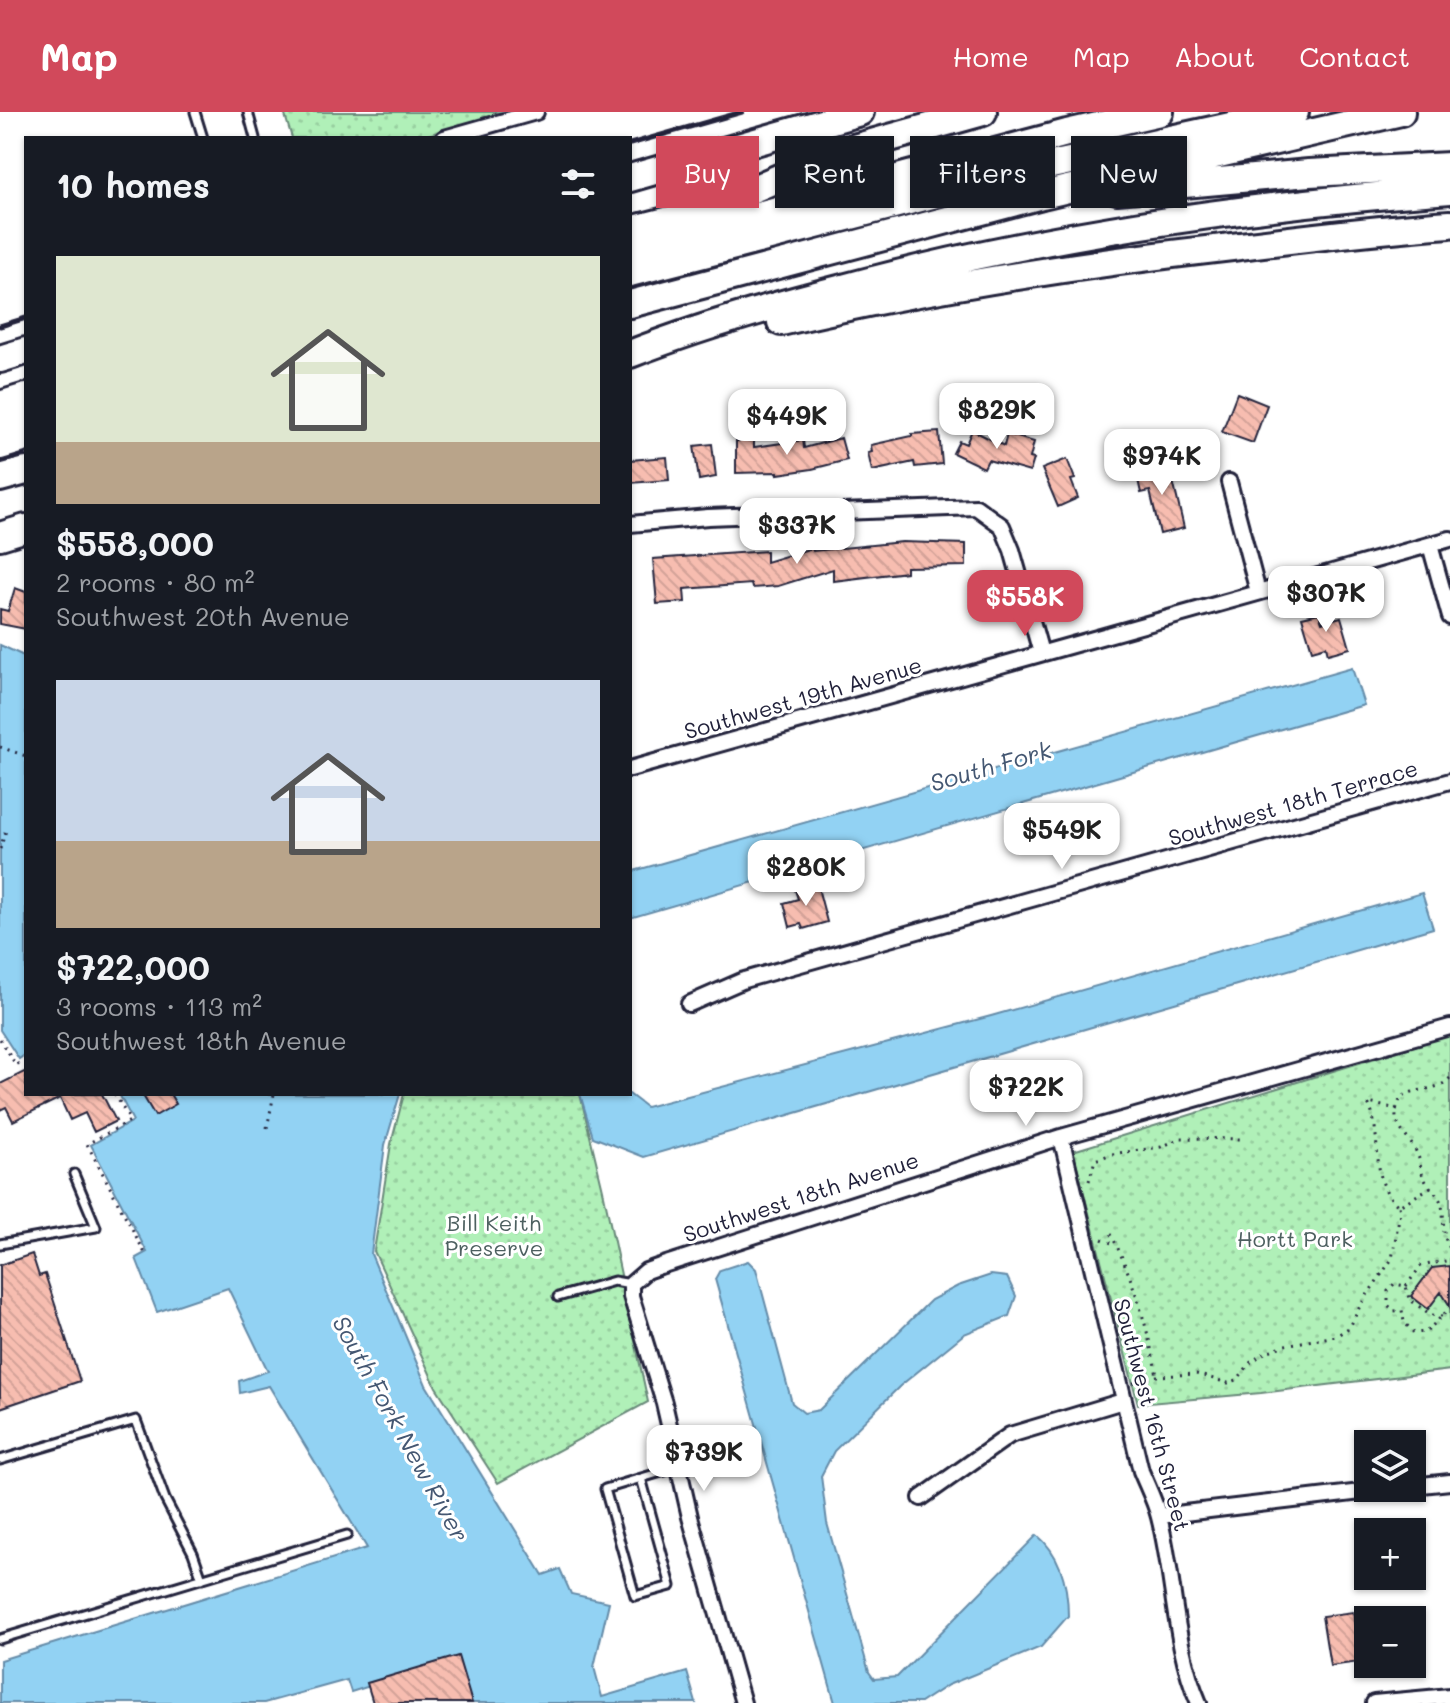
<!DOCTYPE html>
<meta charset="utf-8">
<style>
:root{--surface:#171b24;--page:#242831;--text:#f1f3f6;--muted:#9ea1a6;--accent:#d1495b}
body{margin:0;font-family:Mali,sans-serif;background:var(--page);color:var(--text);height:100vh;display:flex;flex-direction:column;font-size:30px;white-space:nowrap}
*{box-sizing:border-box;margin:0}
p{font-size:26px;color:var(--muted)}
.icon{flex:none;width:44px;height:44px;fill:none;stroke:currentColor;stroke-width:2;stroke-linecap:round;stroke-linejoin:round}
.map{position:relative;flex:1;overflow:hidden}
.side{position:absolute;left:24px;top:24px;width:608px;height:960px;display:flex;flex-direction:column;background:var(--surface);border-radius:0px;box-shadow:0 2px 6px #0004}
.side>*{flex:none}
.hud{position:absolute;left:656px;top:24px;width:674px;height:72px;display:flex;gap:16px}
.fabs{position:absolute;left:1354px;top:1318px;display:grid;gap:16px}
.fabs a{display:grid;place-items:center;width:72px;height:72px;border-radius:0px;background:var(--surface);box-shadow:0 2px 6px #0004;font-size:40px}
.price{position:absolute;translate:-50% -68px;padding:0 18px;border-radius:16px;background:#fff;color:#222;font-size:26px;line-height:52px;filter:drop-shadow(0 2px 4px #0008)}
.price::after{content:'';position:absolute;left:50%;top:48px;width:24px;height:18px;margin-left:-12px;background:inherit;clip-path:polygon(0 0,100% 0,50% 100%)}
.price.active{background:var(--accent);color:#fff}
ul{padding:0;list-style:none}
li{display:grid;align-content:center;gap:16px;height:424px;padding:0 32px}
li span{display:grid;place-items:center;height:248px;border-radius:0px;color:#555}
li>.icon{margin-inline-start:auto}
span .icon{width:144px;height:144px;fill:#fffc;stroke-width:1}
li b{font-size:34px}
h2{display:flex;justify-content:space-between;align-items:center;height:96px;padding:0 32px;font-size:34px}
.pill{padding:0 28px;border-radius:0px;background:var(--surface);box-shadow:0 2px 6px #0004;font-size:28px;line-height:72px}
.pill.active{background:var(--accent);color:#fff}
header{display:flex;align-items:center;gap:48px;box-sizing:border-box;height:112px;padding:0 40px;background:var(--accent);color:#fff}
header strong{font-size:38px}
nav{display:flex;gap:44px;margin-inline-start:auto;font-size:28px}
.map>svg:first-child{display:block}
.park{fill:url(#park-dots);stroke:#69897a;stroke-width:2}
.water{fill:#92d2f3;stroke:#658ca9;stroke-width:2}
.building{fill:url(#building-back-hatch);stroke:#22223b;stroke-width:2}
.lines{fill:none;stroke-linecap:round;stroke-linejoin:round}
.lane-casing{stroke:#22223b;stroke-width:13}
.street-casing{stroke:#22223b;stroke-width:20}
.highway-casing{stroke:#22223b;stroke-width:32}
.path{stroke:#22223b;stroke-width:3;stroke-dasharray:2 6;stroke-linecap:butt}
.lane{stroke:#fff;stroke-width:7}
.street{stroke:#fff;stroke-width:14}
.highway{stroke:#fff;stroke-width:26}
.rail{stroke:#22223b;stroke-width:5}
.labels{text-anchor:middle;stroke-width:6;stroke-linejoin:round;paint-order:stroke}
.street-label{font-size:22px;fill:#22223b;stroke:#fff}
.park-label{font-size:22px;fill:#4d6060;stroke:#fff}
.water-label{font-size:24px;font-style:italic;fill:#445772;stroke:#fff}
</style>
<header>
<strong>Map</strong>
<nav><a>Home</a><a>Map</a><a>About</a><a>Contact</a></nav>
</header>
<div class="map">
<svg width="1450" height="1591" viewBox="0 0 1450 1591">
<defs>
<pattern id="park-dots" width="8" height="8" patternUnits="userSpaceOnUse" patternTransform="scale(2)"><rect width="8" height="8" fill="#b0f0b8"/><path d="M2 2h.1M6 6h.1" fill="none" stroke="#97ce9f" stroke-width="1.8" stroke-linecap="round"/></pattern>
<pattern id="building-back-hatch" width="6" height="6" patternUnits="userSpaceOnUse" patternTransform="scale(2)"><rect width="6" height="6" fill="#f7bdb0"/><path d="M-1 5l2 2M0 0l6 6M5-1l2 2" fill="none" stroke="#d3a298"/></pattern>
</defs>
<rect width="100%" height="100%" fill="#fff"/>
<filter id="ink" filterUnits="userSpaceOnUse"><feTurbulence type="fractalNoise" baseFrequency=".0125" numOctaves="2"/><feDisplacementMap in="SourceGraphic" scale="16" xChannelSelector="R" yChannelSelector="G"/><feConvolveMatrix kernelMatrix="1 2 1 2 8 2 1 2 1" color-interpolation-filters="sRGB"/></filter>
<g filter="url(#ink)">
<path class="park" d="M284,0H509L417,26H292Z
M1450,923V1258L1261,1281L1138,1292L1073,1039Z
M404,982H580L603,1078L648,1290L498,1371L436,1275L374,1139L391,1032Z"/>
<path class="water" d="M0,533L26,545V942L19,947L0,918Z
M1352,556L1364,593L630,806V760Z
M1422,781L1433,816L644,1045L593,1025L580,982H629L646,995L991,904Z
M119,982H400L385,1033L371,1142L426,1273L543,1463L560,1457L571,1482L609,1490L594,1555L602,1585L687,1560L696,1591H462L449,1549L351,1580L347,1568L264,1591H0V1548L367,1436L269,1274L240,1281L239,1269L268,1259L228,1176L157,1200L136,1146L147,1140L91,1033L133,1009Z
M748,1149L756,1157L792,1291L804,1301L819,1298L931,1188L958,1174L991,1163L1007,1165L1016,1184L1009,1204L964,1222L900,1274L834,1339L821,1364L827,1411L869,1560L874,1567L897,1565L1037,1423C1061,1443 1068,1474 1068,1504L1041,1535L948,1573L920,1591H835L715,1167L720,1158Z"/>
<path class="building" d="M1237,281L1267,293L1253,331L1222,320Z
M972,318L1004,334L1007,322L1034,330L1030,346L1034,347L1030,360L988,348L984,356L953,341L959,329L966,332Z
M939,320L942,352L915,355L914,350L872,359L868,341L872,340L871,333L912,324V322Z
M841,326L847,348L812,357L778,362V360L736,361V329L754,328V335L803,328L804,336Z
M712,332L716,365L699,368L694,334Z
M667,345L669,368L630,371V348Z
M1067,347L1075,367L1071,368L1078,386L1058,395L1042,357Z
M1169,352L1184,416L1160,422L1150,379L1141,381L1136,359Z
M902,430L966,432V454L906,455V460L833,469V457L778,474L752,476L751,472L684,477L685,490L657,492L653,447L766,439V450L812,436L813,439Z
M15,476L26,480V517L0,512V497L8,499Z
M1319,501L1322,510L1341,505L1350,536L1328,542L1326,534L1312,538L1302,505Z
M817,772L827,810L803,817L801,812L790,815L784,791L798,787L795,778Z
M26,959V982H102L116,1009L94,1020L85,1001L70,1008L60,986L13,1009L6,995L0,998V972Z
M142,982H170L176,992L155,1004Z
M32,1142L39,1164L45,1162L80,1269L0,1296V1153Z
M1450,1154V1194L1441,1180L1428,1197L1411,1184L1432,1156Z
M1353,1500L1360,1550L1330,1554L1322,1504Z
M458,1544L472,1591H373L367,1571Z"/>
<g class="lines">
<defs>
<path id="lane" d="M195,0L203,26
M248,0L255,26
M0,1132L96,1115L74,1062
M558,1185L614,1169L631,1172
M0,1348L136,1308L165,1387L193,1441L202,1467
M641,1366L671,1474L635,1484L605,1377L678,1355
M0,1527L347,1423"/>
<path id="street" d="M444,26L536,0
M1229,370L1258,480
M630,412L708,405L976,395L1002,414L1012,438L1041,541
M1430,433L1450,505
M630,657L1450,427
M689,892L744,868L1450,669
M1061,1025L1141,1359C1147,1374 1155,1389 1159,1405C1175,1467 1173,1531 1199,1591
M1412,1374L1450,1370
M921,1386L1010,1323L1123,1289
M1159,1404L1395,1376
M743,1591L690,1405L664,1291L631,1184V1172L646,1159L660,1154L1061,1025L1450,915
M1374,1591L1450,1584"/>
<path id="highway" d="M630,66L860,0
M1117,78L1309,61L1450,54
M722,90L843,39L983,0
M630,118L741,90
M630,137L1067,21L1160,0
M630,161L1033,57L1295,0
M630,192L1042,83L1401,0
M781,210C930,175 1080,152 1232,135C1304,126 1377,117 1450,112
M630,242C699,215 768,195 839,177C1039,123 1243,93 1450,78
M0,247L26,239
M0,293L26,285
M0,312L26,304
M0,334L26,326
M0,366L26,359
M0,424L26,416"/>
</defs>
<use href="#lane" class="lane-casing"/>
<use href="#street" class="street-casing"/>
<use href="#highway" class="highway-casing"/>
<path class="path" d="M0,635L26,644
M0,737L7,715
M0,927L16,953L26,947
M1450,966C1436,982 1409,974 1400,988C1386,1013 1411,1024 1418,1044C1421,1051 1420,1060 1425,1068C1429,1075 1436,1080 1440,1088C1447,1104 1439,1120 1450,1136
M115,982L130,1009L87,1032L147,1145
M1398,997L1368,991C1384,1023 1368,1071 1399,1094L1431,1075
M267,1016L274,982
M1089,1069L1095,1048L1112,1042L1161,1035L1181,1026L1242,1027
M1111,1122C1133,1165 1148,1217 1157,1264
M1102,1127L1116,1133
M1406,1174L1421,1154L1450,1148
M1442,1204L1431,1203L1409,1187L1406,1174L1394,1172L1388,1179V1193L1394,1199L1402,1198L1404,1210L1414,1221L1426,1220L1450,1196
M1133,1271L1157,1264L1196,1262L1228,1271L1237,1268L1251,1250L1266,1240L1285,1233L1336,1224L1350,1215L1361,1192L1392,1147L1400,1100L1399,1094"/>
<use href="#lane" class="lane"/>
<use href="#street" class="street"/>
<use href="#highway" class="highway"/>
<path class="rail" d="M630,32L742,0
M0,214L26,206"/>
</g>
</g>
<g class="labels">
<g class="street-label">
<text transform="translate(803 586) rotate(-16)" y="8">Southwest 19th Avenue</text>
<text transform="translate(1293 691) rotate(-16)" y="8">Southwest 18th Terrace</text>
<text transform="translate(801 1085) rotate(-18)" y="8">Southwest 18th Avenue</text>
<text transform="translate(1152 1303) rotate(75)" y="8">Southwest 16th Street</text>
</g>
<g class="park-label">
<text x="494" y="1119">Bill Keith<tspan x="494" dy="25">Preserve</tspan></text>
<text x="1295" y="1135">Hortt Park</text>
</g>
<g class="water-label">
<text transform="translate(991 655) rotate(-16)" y="8">South Fork</text>
<text transform="translate(400 1317) rotate(61)" y="8">South Fork New River</text>
</g>
</g>
</svg>
<div class="fabs">
<a><svg class="icon" aria-label="layers" viewBox="0 0 24 24"><path d="M12 4l9 5-9 5-9-5zM3 14l9 5 9-5"/></svg></a>
<a>+</a>
<a>−</a>
</div>
<b class="price" style="left:997px;top:339px">$829K</b>
<b class="price" style="left:787px;top:345px">$449K</b>
<b class="price" style="left:1162px;top:385px">$974K</b>
<b class="price" style="left:797px;top:454px">$337K</b>
<b class="price" style="left:1326px;top:522px">$307K</b>
<b class="price active" style="left:1025px;top:526px">$558K</b>
<b class="price" style="left:1062px;top:759px">$549K</b>
<b class="price" style="left:806px;top:796px">$280K</b>
<b class="price" style="left:1026px;top:1016px">$722K</b>
<b class="price" style="left:704px;top:1381px">$739K</b>
<div class="hud">
<a class="pill active">Buy</a>
<a class="pill">Rent</a>
<a class="pill">Filters</a>
<a class="pill">New</a>
</div>
<section class="side">
<h2>10 homes<svg class="icon" aria-label="filters" viewBox="0 0 24 24"><path d="M4 7h16M4 17h16"/><circle cx="9" cy="7" r="2"/><circle cx="15" cy="17" r="2"/></svg></h2>
<ul>
<li><span style="background:linear-gradient(#dfe7d0 75%,#b9a48a 0)"><svg class="icon" aria-label="home" viewBox="0 0 24 24"><path d="M3 11l9-7 9 7M6 9v11h12V9"/></svg></span><div><b>$558,000</b><p>2 rooms · 80 m²</p><p>Southwest 20th Avenue</p></div></li>
<li><span style="background:linear-gradient(#c9d6e8 65%,#b9a48a 0)"><svg class="icon" aria-label="home" viewBox="0 0 24 24"><path d="M3 11l9-7 9 7M6 9v11h12V9"/></svg></span><div><b>$722,000</b><p>3 rooms · 113 m²</p><p>Southwest 18th Avenue</p></div></li>
</ul>
</section>
</div>
